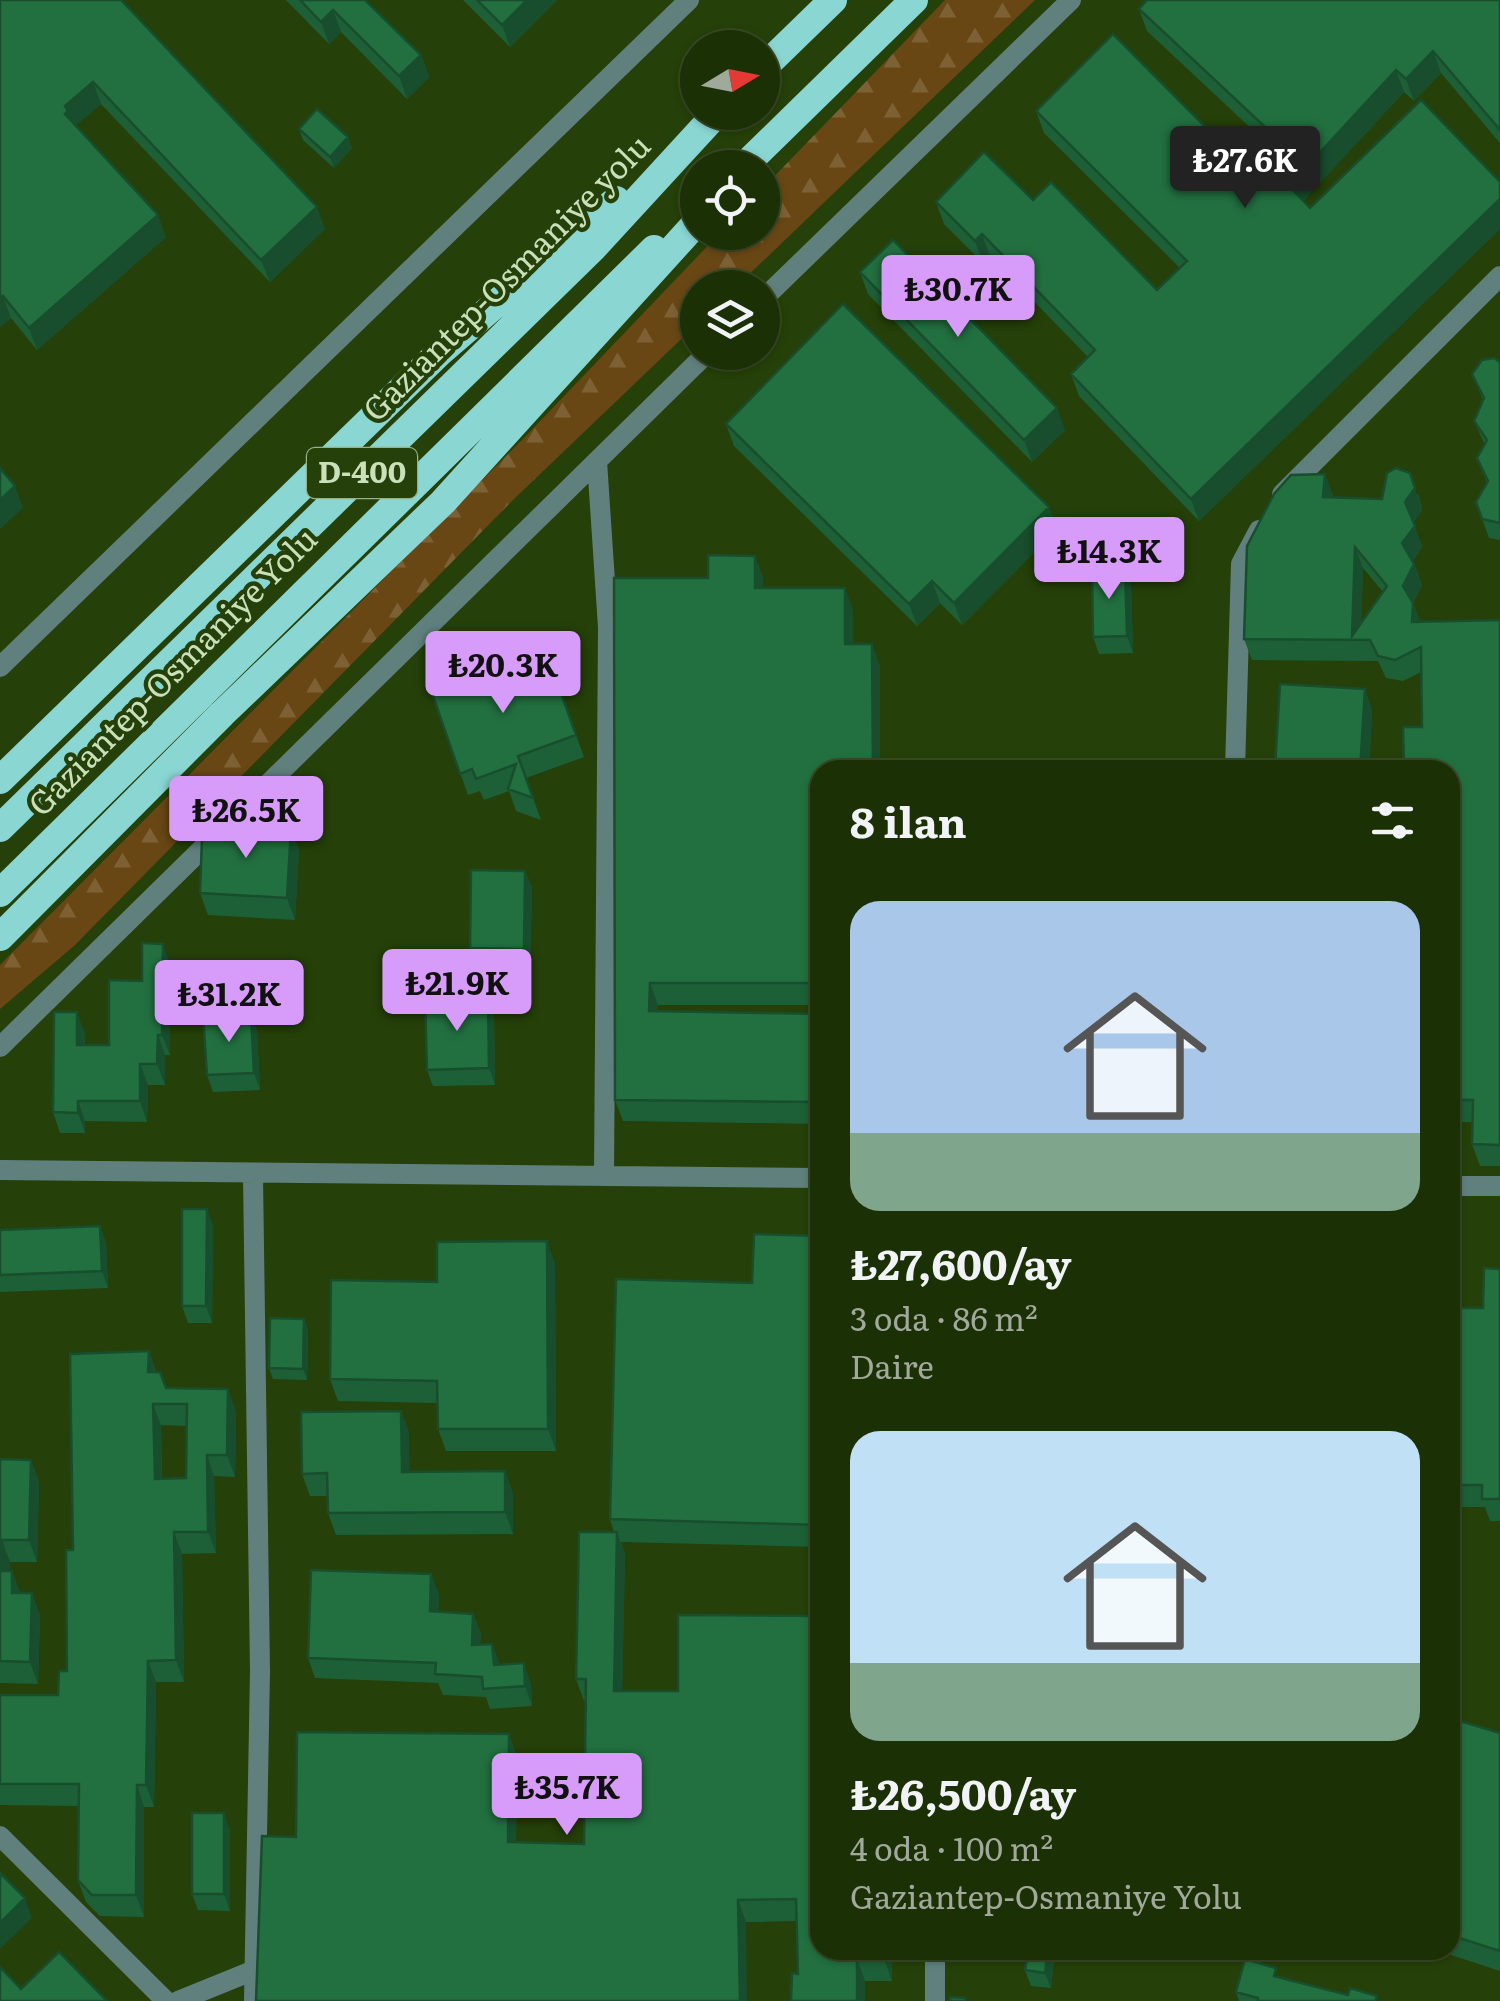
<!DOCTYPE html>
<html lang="tr">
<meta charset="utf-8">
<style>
:root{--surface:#1c3006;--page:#293c14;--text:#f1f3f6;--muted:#a0a99b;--line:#3a4b28;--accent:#d79bf9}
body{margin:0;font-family:Literata,serif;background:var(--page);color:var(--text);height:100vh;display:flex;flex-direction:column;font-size:38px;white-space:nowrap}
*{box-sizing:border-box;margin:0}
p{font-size:32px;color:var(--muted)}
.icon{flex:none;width:55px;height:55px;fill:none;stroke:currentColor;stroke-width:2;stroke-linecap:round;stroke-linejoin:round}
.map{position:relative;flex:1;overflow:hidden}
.sheet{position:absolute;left:810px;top:760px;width:650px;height:1200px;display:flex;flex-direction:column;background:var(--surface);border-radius:30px;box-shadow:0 2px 8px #0004,0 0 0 2px var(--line)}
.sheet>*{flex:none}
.needle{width:65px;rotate:80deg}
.fabs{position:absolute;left:680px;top:30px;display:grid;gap:20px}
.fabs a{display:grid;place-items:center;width:100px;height:100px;border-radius:50%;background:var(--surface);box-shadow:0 2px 8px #0004,0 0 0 2px var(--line);font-size:50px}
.price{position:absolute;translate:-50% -85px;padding:0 22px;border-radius:10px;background:var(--accent);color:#111;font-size:32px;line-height:65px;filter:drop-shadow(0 2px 5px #0008)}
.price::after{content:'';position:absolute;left:50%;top:60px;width:30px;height:22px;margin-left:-15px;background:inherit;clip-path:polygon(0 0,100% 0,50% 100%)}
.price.selected{background:#222;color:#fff}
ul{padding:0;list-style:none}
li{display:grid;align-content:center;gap:20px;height:530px;padding:0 40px}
li span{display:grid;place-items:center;height:310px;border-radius:30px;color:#555}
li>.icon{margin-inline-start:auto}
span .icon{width:180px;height:180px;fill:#fffc;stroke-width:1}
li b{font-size:42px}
h2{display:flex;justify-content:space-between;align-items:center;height:120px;padding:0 40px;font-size:42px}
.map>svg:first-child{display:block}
.forest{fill:url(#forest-firs)}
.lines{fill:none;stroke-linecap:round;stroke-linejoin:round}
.minor{stroke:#60807e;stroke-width:20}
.trunk{stroke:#8ad6d3;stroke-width:28}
.wall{fill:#1d6037;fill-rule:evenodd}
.shaded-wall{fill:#184e2d}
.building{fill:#227040;stroke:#184e2d;stroke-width:2.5;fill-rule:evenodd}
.labels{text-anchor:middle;stroke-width:9;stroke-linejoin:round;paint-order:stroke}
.shield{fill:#254008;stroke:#98b085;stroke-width:2.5}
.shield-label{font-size:30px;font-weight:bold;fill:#cae0bb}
.street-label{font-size:32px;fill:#cae0bb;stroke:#254008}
</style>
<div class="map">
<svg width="1500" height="2001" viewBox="0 0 1500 2001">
<defs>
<pattern id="forest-firs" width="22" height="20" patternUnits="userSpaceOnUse" patternTransform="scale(2.5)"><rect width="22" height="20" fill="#694715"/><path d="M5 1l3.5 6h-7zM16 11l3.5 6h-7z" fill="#7d6135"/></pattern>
</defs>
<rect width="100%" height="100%" fill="#254008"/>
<path class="forest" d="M945,0H1035L736,287L698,288L697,324L515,498L75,945L0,1009V965L525,437L720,233L762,232L763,188Z"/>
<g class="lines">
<path class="minor" d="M762,300L1071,0
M597,461L608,627L604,1174
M1282,494L1500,276
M0,667L689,0
M1235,770L1241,564L1259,530
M0,1047L708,352
M0,1170L820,1178
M253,1176L260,1671L254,2001
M1450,1186H1500
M0,1836L166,2001
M178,2001L252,1971
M935,2001V1950"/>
<path class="trunk" d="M762,69L833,0
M742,168L914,0
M0,780L439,353L616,200
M0,828L593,248L718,112
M0,893L654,249
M0,937L222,714L443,502L698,221"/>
</g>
<path class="wall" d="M0,0L325,229L270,282L101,104L76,125L166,237L37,350L11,318L0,327Z
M286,0H365L421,55L429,77L407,99L341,32L329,44Z
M463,0H557L510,47Z
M1500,0V143L1441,73L1414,101L1404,92L1303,201L1310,208L1500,182V229L1199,521L1079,396L1071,374L1088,357L990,256L983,263L944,224L936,202L1033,200L1157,290L1180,268L1044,133L1036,111L1264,186L1288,163L1147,31L1139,9Z
M299,129L348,137L352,148L334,168L303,140Z
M860,272L1065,430L1032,462L868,294Z
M1500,362V540L1489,538L1476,502L1487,483L1477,458L1485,445L1474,421L1483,400L1472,374Z
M726,424L1049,507L1057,529L962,625L940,603L917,626L734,446Z
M1418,494L1422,510L1413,523L1422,547L1413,561L1422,585L1413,603L1420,622L1500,620V1166H1480L1472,1144V1122H1450V770L1422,727L1421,672L1403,681L1386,678L1378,661L1252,660L1244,639L1333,495V497L1382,499ZM1363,568L1383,592L1361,623Z
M1125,566L1131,583L1133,653L1099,654L1093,637Z
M763,577V588L853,610V644L880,666L820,770V1005H658L657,1011L820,1014V1124L623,1121L615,1100Z
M546,651L584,757L526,778L541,820L516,811L509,791L484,800L480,791L468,795L432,693Z
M1365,689L1372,711L1369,770H1276L1275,767Z
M299,850L295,920L208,915L200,893Z
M525,871L532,888L530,966L476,965L470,948Z
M170,964V1055H165V1085H148L147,1122L85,1121V1133H60L53,1112L85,1033V1045H109L142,981Z
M488,998L494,1015L495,1085L433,1086L427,1070Z
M251,1014L257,1031L260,1090L213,1092L207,1075Z
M207,1209L213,1226L212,1323H188L182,1306Z
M100,1226L106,1243L108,1288L0,1292V1230Z
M820,1236V1547L621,1542L625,1554L622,1691H678V1615L820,1950H891L892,1981H865V2001H791L798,1974L797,1921L746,1922L296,1837L517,1756L516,1842L584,1844L585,1701H584L576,1679L614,1532L610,1519L752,1283Z
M555,1263L556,1451H446L438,1429L437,1403L338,1401L330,1379L437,1282Z
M1500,1269V1521H1490L1485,1507H1450V1308H1483Z
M304,1319L308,1330L307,1380L273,1379L269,1368Z
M149,1351L156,1372L166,1388L236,1411L235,1477L214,1476L216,1553L182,1554L184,1682H156L154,1807H144V1917L100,1916L86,1902L78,1880L79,1806L0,1805V1695H58L67,1671L73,1550ZM161,1425L187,1426L186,1478H162Z
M401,1411L409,1433V1472L505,1471L513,1494V1534L336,1535L328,1513V1496H310L302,1474Z
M0,1459L31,1460L39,1482L37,1562H10V1571H12L20,1593L40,1615L38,1684L0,1683Z
M431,1574L439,1595L438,1612L473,1614L481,1634L480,1644L500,1665L531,1684L532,1706L490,1709L486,1697L443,1695L438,1683L315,1678L308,1658Z
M1450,1718L1500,1733V1971L1436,1950H1450Z
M230,1830V1911L198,1910L192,1894Z
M988,1950H1055L1051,1988L1031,1986L1025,1970L1026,1961L990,1958Z
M1280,1977L1348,1995L1378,2001H1239L1236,1992Z"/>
<path class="shaded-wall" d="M527,0H557L510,47L502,25Z
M333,10L341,32L329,44L321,22Z
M1433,51L1441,73L1414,101L1406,79Z
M421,55L429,77L407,99L399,76Z
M1396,70L1404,92L1297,208L1289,186Z
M93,82L101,104L74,127L65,114V106Z
M348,137L352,148L334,168L330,157Z
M1500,199V229L1199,521L1191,499Z
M317,207L325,229L270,282L261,260Z
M158,215L166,237L37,350L29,328Z
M982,234L990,256L983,263L975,241Z
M3,296L11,318L0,327V298Z
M1057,408L1065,430L1032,462L1024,440Z
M1410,473L1422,510L1413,523L1405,502Z
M1325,474L1333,495L1331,518L1323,497Z
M15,486L23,508L0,529V500Z
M1049,507L1057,529L962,625L954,603Z
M1415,526L1422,547L1410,565L1402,543Z
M1355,547L1363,568L1361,640L1352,636Z
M755,556L763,577V609L755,588Z
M1414,564L1422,585L1413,603L1421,624L1412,622L1403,586Z
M1125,566L1131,583L1133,653L1127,636Z
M932,581L940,603L917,626L909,604Z
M845,588L853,610V666L845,644Z
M872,644L880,666V770H873Z
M1365,689L1372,711L1369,770H1360Z
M291,828L299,850L295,920L287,898Z
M525,871L532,888L530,966L524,949Z
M163,944L170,964V1055L162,1035Z
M650,983L658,1005L657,1033L649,1011Z
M488,998L494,1015L495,1085L489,1068Z
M77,1012L85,1033L84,1065L77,1045Z
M251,1014L257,1031L260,1090L254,1073Z
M158,1035L165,1055V1085L157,1064Z
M140,1064L148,1085L147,1122L140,1101Z
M78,1101L85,1121V1133L78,1113Z
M207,1209L213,1226L212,1323L206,1306Z
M100,1226L106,1243L108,1288L102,1271Z
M547,1241L555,1263L556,1451L548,1429Z
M304,1319L308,1330L307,1380L303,1369Z
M149,1351L157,1373L148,1372Z
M228,1389L236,1411L235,1477L227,1455Z
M153,1404L161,1425L162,1500L155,1479Z
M401,1411L409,1433L410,1494L402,1472Z
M207,1455L214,1476L216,1553L208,1532Z
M31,1460L39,1482L37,1562L29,1540Z
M505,1471L513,1494V1534L505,1512Z
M174,1532L182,1554L184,1682L176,1660Z
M617,1532L625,1554L622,1713L614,1691Z
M2,1540L10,1562V1593L2,1571Z
M12,1571L20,1593H12Z
M431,1574L439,1595L437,1632L430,1611Z
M32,1593L40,1615L38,1684L30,1662Z
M473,1614L481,1634L479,1665L472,1645Z
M492,1644L500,1664L501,1686L494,1665Z
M148,1661L156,1682L154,1807L146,1785Z
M524,1663L531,1684L532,1706L525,1686Z
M509,1734L517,1756L516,1864L508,1842Z
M137,1785L144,1807V1917L136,1895Z
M224,1813L230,1830V1911L224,1894Z
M25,1898L32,1918L0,1949V1923Z
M738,1900L746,1922L747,2001H740Z
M884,1950H891L892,1981L884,1959Z
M1048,1950H1055L1051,1988L1045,1973Z
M857,1959L865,1981V2001H857Z"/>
<path class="building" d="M0,0H121L317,207L261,260L93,82L65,106L68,111L65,114L158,215L29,328L3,296L0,298Z
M300,0H365L421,55L399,76L333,10L321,22Z
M477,0H527L502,25Z
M1147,0H1500V130L1433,51L1406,79L1396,70L1289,186L1310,208L1421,100L1500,182V199L1191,499L1071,374L1095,350L982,234L975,241L936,202L984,152L1033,200L1051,182L1157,290L1187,261L1036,111L1113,34L1264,186L1296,156L1139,9Z
M317,109L348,137L330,157L299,129Z
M893,240L1057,408L1024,440L860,272Z
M843,304L1049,507L954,603L932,581L909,604L726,424Z
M1494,358L1500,362V523L1482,519L1476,502L1488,481L1477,458L1487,440L1474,421L1484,398L1472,374L1482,360Z
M0,468L15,486L0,500Z
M1396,468L1410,473L1415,488L1405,502L1415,526L1402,543L1414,564L1403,586L1413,603L1412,622L1500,620V1145L1472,1144L1473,1100H1450V770H1404L1403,727H1422L1421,647L1395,660L1378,656L1370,640L1244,639L1247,546L1274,494L1291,475L1325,474L1323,497L1382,499L1387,473ZM1355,547L1387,586L1352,636Z
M708,555L755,556V588H845V644H872L873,770H820V983H650L649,1011L820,1014V1102L615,1100L614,578H708Z
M1125,566L1127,636L1093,637L1092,567Z
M546,651L576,735L518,756L533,798L508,789L516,764L476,779L472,769L460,774L432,693L445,688L442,680L500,660L502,666Z
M1280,684L1365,689L1360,770H1318L1275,767Z
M216,824L291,828L287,898L200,893L202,838Z
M471,870L525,871L524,949L470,948Z
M142,943L163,944L162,1035H158L157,1064H140V1101H78V1113L53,1112L54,1012H77V1045H109V980L142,981Z
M488,998L489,1068L427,1070L425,1000Z
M251,1014L254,1073L207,1075L203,1017Z
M182,1209H207L206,1306H182Z
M100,1226L102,1271L0,1275V1230Z
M754,1234L820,1236V1525L610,1519L616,1279L752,1283Z
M547,1241L548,1429H438L437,1381L330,1379L331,1280L437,1282V1242Z
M1484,1268L1500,1269V1499H1482V1485H1450V1308H1483Z
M270,1318L304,1319L303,1369L269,1368Z
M149,1351L148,1372H160L166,1388L228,1389L227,1455H207L208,1532H174L176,1660L148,1661L146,1785H137L136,1895H92L78,1880L79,1784H0V1695H58L59,1671H67L66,1550H73L70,1354ZM153,1404H187L186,1478L155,1479Z
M401,1411L402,1472L505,1471V1512L328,1513L327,1473L302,1474L301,1412Z
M0,1459L31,1460L29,1540H2V1571H12V1593H32L30,1662L0,1661Z
M579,1532H617L614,1691H678V1615L820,1616V1950H884V1959H857V2001H791L792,1973L798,1974L796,1899L738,1900L740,2001H256L262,1836L296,1837L297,1732L509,1734L508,1842L584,1844L586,1679H576Z
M311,1570L431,1574L430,1611L473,1614L472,1645L492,1644L494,1665L524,1663L525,1686L483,1689L482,1677L435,1674L436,1663L308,1658Z
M1450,1718L1500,1733V1951L1450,1935Z
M192,1813H224V1894H192Z
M0,1873L25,1898L0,1923Z
M1028,1950H1048L1045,1973L1025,1970Z
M59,1952L107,2001H0V1967L21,1989Z
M1245,1959L1276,1968L1274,1976L1348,1995L1350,1988L1377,1996L1375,2001H1258V1998L1236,1992Z
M950,1997L965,1998V2001H950Z"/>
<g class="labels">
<rect class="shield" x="307" y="448" width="110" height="50" rx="8"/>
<g class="shield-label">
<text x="362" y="483">D-400</text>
</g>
<g class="street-label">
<text transform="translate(507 278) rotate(-45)" y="11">Gaziantep-Osmaniye yolu</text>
<text transform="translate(173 672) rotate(-45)" y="11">Gaziantep-Osmaniye Yolu</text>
</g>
</g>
</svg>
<div class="fabs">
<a><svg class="needle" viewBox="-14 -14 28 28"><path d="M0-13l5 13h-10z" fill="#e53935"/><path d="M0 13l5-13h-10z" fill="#a0a99b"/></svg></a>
<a><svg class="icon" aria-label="locate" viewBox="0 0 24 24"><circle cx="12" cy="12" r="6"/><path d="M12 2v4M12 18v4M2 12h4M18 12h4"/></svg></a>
<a><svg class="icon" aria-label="layers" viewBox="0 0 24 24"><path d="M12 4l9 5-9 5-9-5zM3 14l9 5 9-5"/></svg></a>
</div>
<b class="price selected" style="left:1245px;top:211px">₺27.6K</b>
<b class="price" style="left:958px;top:340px">₺30.7K</b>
<b class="price" style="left:1109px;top:602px">₺14.3K</b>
<b class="price" style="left:503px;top:716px">₺20.3K</b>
<b class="price" style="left:246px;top:861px">₺26.5K</b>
<b class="price" style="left:457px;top:1034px">₺21.9K</b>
<b class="price" style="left:229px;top:1045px">₺31.2K</b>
<b class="price" style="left:567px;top:1838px">₺35.7K</b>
<section class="sheet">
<h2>8 ilan<svg class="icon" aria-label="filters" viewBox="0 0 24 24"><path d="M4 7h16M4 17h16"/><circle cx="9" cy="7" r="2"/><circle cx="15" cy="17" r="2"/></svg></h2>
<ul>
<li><span style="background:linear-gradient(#a9c7e8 75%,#7fa58c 0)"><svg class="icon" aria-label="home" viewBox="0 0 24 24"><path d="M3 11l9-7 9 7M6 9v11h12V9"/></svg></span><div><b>₺27,600/ay</b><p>3 oda · 86 m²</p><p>Daire</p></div></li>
<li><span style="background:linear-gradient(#bfe0f5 75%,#7fa58c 0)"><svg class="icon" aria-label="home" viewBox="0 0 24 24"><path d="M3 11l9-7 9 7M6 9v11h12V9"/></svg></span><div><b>₺26,500/ay</b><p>4 oda · 100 m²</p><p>Gaziantep-Osmaniye Yolu</p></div></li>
</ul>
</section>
</div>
